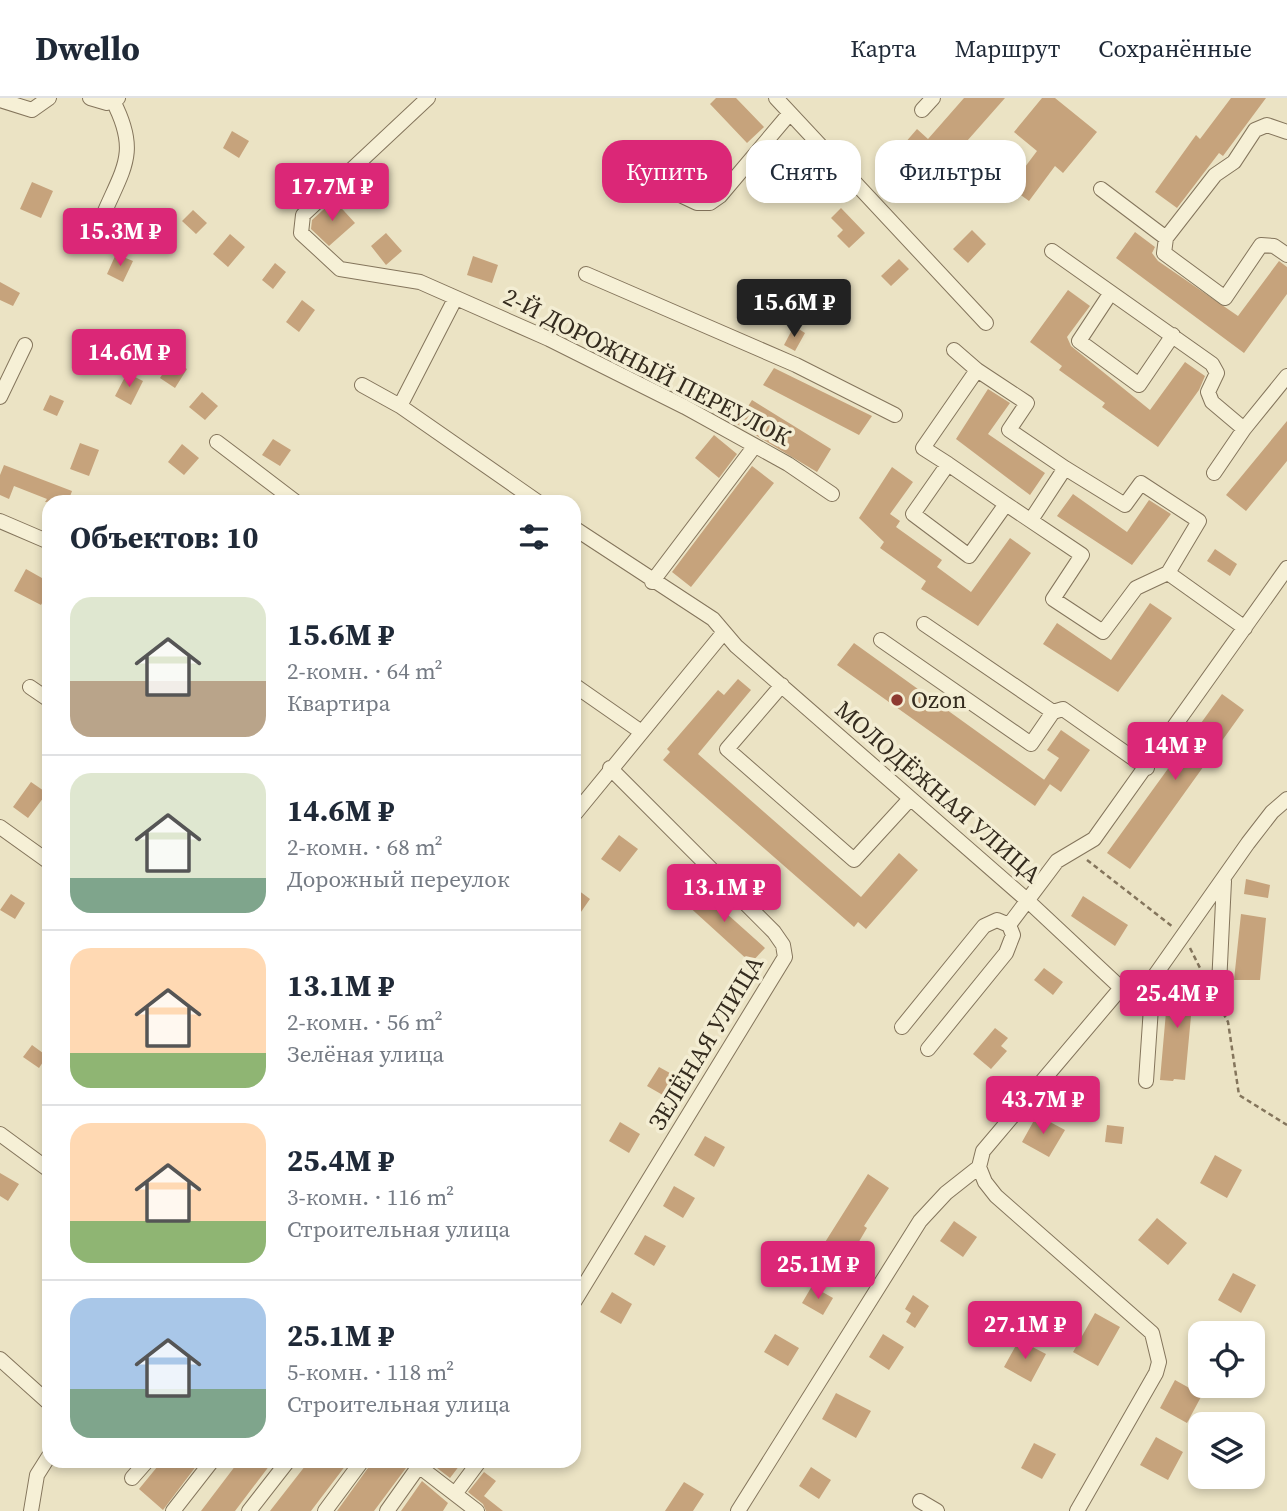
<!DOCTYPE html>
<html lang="ru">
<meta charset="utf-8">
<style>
:root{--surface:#fff;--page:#f6f6f7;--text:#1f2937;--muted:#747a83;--line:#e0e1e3;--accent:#db2777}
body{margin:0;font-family:"Source Serif 4",serif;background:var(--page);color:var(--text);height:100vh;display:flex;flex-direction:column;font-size:26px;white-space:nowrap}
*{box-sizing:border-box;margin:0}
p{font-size:23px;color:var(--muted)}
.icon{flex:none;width:38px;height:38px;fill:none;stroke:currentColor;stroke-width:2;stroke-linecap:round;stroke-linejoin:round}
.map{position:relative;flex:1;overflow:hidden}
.panel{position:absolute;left:42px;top:397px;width:539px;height:973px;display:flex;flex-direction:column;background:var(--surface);border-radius:21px;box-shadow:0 4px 10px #0003}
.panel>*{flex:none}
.hud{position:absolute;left:602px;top:42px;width:579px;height:63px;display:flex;gap:14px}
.buttons{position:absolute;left:1188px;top:1223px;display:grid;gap:14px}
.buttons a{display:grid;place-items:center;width:77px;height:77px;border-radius:14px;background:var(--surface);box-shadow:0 4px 10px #0003;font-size:35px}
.price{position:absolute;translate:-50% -60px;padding:0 16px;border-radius:7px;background:var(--accent);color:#fff;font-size:23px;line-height:46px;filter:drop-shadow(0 2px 4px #0008)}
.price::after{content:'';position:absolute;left:50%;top:42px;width:21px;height:16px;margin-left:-10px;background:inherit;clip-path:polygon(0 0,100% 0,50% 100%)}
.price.active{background:#222;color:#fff}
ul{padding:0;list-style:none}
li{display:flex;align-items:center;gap:21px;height:175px;padding:0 28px}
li+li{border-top:2px solid var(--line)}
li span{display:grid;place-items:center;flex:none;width:196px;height:140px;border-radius:21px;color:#555}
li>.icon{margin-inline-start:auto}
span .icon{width:84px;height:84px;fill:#fffc;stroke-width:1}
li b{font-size:30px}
h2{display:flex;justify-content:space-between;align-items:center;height:84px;padding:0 28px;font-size:30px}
.pill{padding:0 24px;border-radius:21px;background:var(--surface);box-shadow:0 4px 10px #0003;font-size:24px;line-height:63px}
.pill.active{background:var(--accent);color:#fff}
header{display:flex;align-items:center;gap:42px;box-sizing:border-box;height:98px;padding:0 35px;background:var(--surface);border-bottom:2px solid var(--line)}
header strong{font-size:33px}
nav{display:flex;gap:38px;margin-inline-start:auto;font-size:24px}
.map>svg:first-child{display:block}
.building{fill:#c6a37c}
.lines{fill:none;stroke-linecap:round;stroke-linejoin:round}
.minor-casing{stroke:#84755c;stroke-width:16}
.path{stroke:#84755c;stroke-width:2.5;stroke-dasharray:5 3.5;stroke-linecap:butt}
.minor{stroke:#f6f0d6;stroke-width:14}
.poi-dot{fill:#8e3a30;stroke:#f3edd3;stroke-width:2.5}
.labels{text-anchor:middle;stroke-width:7;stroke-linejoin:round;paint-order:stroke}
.street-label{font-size:24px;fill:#352c1f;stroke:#f3edd3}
.poi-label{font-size:24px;fill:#352c1f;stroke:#f3edd3;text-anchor:start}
</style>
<header>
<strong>Dwello</strong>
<nav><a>Карта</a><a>Маршрут</a><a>Сохранённые</a></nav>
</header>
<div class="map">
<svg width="1287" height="1413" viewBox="0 0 1287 1413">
<rect width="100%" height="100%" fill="#ebe3c4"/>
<path class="building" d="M716,0H736L764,29L747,45L710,6Z
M964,0H1005L952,60L962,69L942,92L898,53L917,31L928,41Z
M1042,0H1055L1097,34L1063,75L1055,68L1029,103L1010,89L1037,53L1014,34Z
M1231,0H1266L1223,58L1219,55L1177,110L1155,94L1196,37L1200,41Z
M232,33L249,43L239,60L223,50Z
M780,45L815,81L800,96L777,72L766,83L755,71Z
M32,84L53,93L41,120L20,111Z
M334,102L355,125L329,148L311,131L312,122Z
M841,110L865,135L849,150L837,138L843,132L831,120Z
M193,112L207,125L196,136L182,123Z
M972,132L986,146L968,165L953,151Z
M1135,134L1155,149L1152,155L1158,163L1238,218L1279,163L1287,169V196L1244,255L1116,160Z
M386,135L402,153L386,167L371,148Z
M230,136L245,149L228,169L213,156Z
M116,156L133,163L123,184L107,176Z
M473,158L498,167L492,185L467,177Z
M899,161L909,171L891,188L881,178Z
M275,165L286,174L273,191L262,182Z
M0,184L20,195L13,208L0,202Z
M1068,192L1090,208L1067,239L1071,248L1150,312L1185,264L1205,278L1199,292L1158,349L1102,309L1105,305L1059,272L1062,268L1030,244Z
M302,202L315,212L299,234L286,224Z
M794,228L805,235L795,253L784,247Z
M172,261L187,271L175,290L160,280Z
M774,270L872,318L859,337L763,287Z
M127,275L143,283L131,307L115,298Z
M988,291L1010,305L988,336L1045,375L1030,397L956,341Z
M202,294L218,308L205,322L189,309Z
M50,297L64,303L57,318L43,312Z
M752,302L831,351L817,374L737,326Z
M1287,323V363L1246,413L1226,397Z
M714,337L737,356L719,380L695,360Z
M273,341L291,352L280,368L262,357Z
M80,345L99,352L89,378L70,371Z
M182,346L199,360L184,377L168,364Z
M4,367L72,393L68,404H45L47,401L14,388L9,401L0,397V377Z
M752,368L774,385L691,489L672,474Z
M892,369L913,384L890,416L900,423L896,429L942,462L937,469L971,494L1010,440L1031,455L978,528L921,491L926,483L880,450L884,444L859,420Z
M1073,396L1127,434L1149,402L1171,416L1132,467L1057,418Z
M1215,451L1237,466L1230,478L1207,463Z
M26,471L49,484V493L41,507L14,493Z
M1150,505L1172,520L1118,594L1043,546L1057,525L1111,562Z
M854,545L1050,686L1035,708L837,567Z
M738,581L751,592L698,656L861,799L899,755L918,772L866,831L858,824L854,829L663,662L670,654L667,651L718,592L724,597Z
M1222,596L1244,612L1130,771L1107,755Z
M1061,632L1090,652L1061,694L1044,682L1059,660L1047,652Z
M31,684L47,695L28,720L13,709Z
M619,737L638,751L620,774L601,761Z
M1246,781L1270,787L1268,800L1244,796Z
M702,787L720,804L717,807L765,850L751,865L685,805Z
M574,789L590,801L574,824Z
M11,796L25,805L15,821L0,812Z
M1083,798L1128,827L1115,848L1071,818Z
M1241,816L1266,820L1260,882H1234Z
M1044,870L1063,884L1053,897L1034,882Z
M1169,880L1194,886L1185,982L1174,981L1173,983L1160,982Z
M995,930L1008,940L1001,948L1007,953L991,971L973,956Z
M32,947L47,958L39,970L23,959Z
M659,969L679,980L668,1000L647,988Z
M1037,1017L1065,1032L1049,1059L1022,1044Z
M620,1024L640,1036L629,1055L609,1043Z
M1107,1027L1124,1029L1122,1046L1105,1044Z
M705,1038L725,1049L714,1069L694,1057Z
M1215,1057L1242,1072L1227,1100L1200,1085Z
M0,1075L19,1086L8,1103L0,1098Z
M868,1076L889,1090L864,1128L867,1130L847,1164L822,1149Z
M674,1088L695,1100L683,1120L663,1108Z
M1157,1120L1187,1145L1168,1167L1138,1142Z
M954,1123L977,1139L963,1159L940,1143Z
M645,1137L666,1148L654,1168L634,1156Z
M1233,1175L1256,1187L1241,1215L1218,1202Z
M812,1188L833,1200L823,1217L802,1205Z
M612,1194L632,1206L621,1226L600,1214Z
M913,1197L929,1208L915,1230L906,1224L911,1215L905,1211Z
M1095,1215L1120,1229L1098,1268L1073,1254Z
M775,1236L799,1250L788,1268L764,1254Z
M883,1236L904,1249L889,1272L869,1259Z
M1019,1242L1046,1256L1031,1284L1004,1269Z
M1175,1282L1202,1297L1187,1325L1160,1310Z
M836,1295L871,1313L856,1340L822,1321Z
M1156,1339L1183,1354L1168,1382L1140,1367Z
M1034,1345L1056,1356L1042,1381L1021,1370Z
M162,1363H200L163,1412L139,1391Z
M239,1363H273L235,1413H201Z
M309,1363H349L311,1413H270Z
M373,1363H397L406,1370L374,1413H337Z
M428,1363H463L450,1380Z
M811,1369L831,1382L819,1401L799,1388Z
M484,1374L496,1383L484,1398L503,1413H486L483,1406L468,1394Z
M422,1383L448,1405L443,1413H401Z
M684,1384L704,1396L693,1413H665Z"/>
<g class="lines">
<defs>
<path id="minor" d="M90,0L107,5L118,0
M428,0L303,117L301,135L340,171L420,184L549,241L685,309L788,366L832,396
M776,0L986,225
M0,2L32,12L49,0
M922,12L933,0
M625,71L697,105H710L720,98L790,15
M1101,91L1166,140L1215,77L1234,64L1255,32L1267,27L1287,34
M102,120C123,70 140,55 113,3
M1166,140L1164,155L1225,200L1261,147L1274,148L1287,157
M1052,153L1212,266L1217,275L1208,294L1212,304L1244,331L1287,278
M586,176L796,267L895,317
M1110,196L1079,243L1139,287L1173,237
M954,252L977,272L1027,305L1009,332L1065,370L1031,422
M362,287L400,308L538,404
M0,299L25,247
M400,308L455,201
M217,344L296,404
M948,366L1006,406L969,458L913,416L948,366L923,350L977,272
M1065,370L1125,407L1141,385L1199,423L1168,475
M1214,375L1244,331
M1006,406L1082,457L1053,501L1103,534L1136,490L1168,475L1245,530
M0,423L49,444
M574,430L713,521L736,548L1028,803L1121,890
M652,484L754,349
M924,526L1053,614
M881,542L1031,646L1053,614L1063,611L1147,670
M574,587L640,633
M782,587L727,651L854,762L909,702
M30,589L49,602
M574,717L724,534
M0,729L49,764
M1219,887L1224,783
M1121,890L1140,888L1153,880L1248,745L1272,714L1287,701
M902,929L984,828L997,822L1009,827
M928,951L1006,855L1013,837L1009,827L1057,763L1094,741L1287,470
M1146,983L1153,880
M0,1036L49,1072
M979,1069L985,1084L996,1098L1152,1235L1159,1264L1156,1275L1077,1413
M574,1204L785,859L783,847L774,834L610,670
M0,1261L49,1305
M412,1363L477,1413
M132,1380L147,1363
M455,1396L478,1365
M920,1403L937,1413
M31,1413L37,1377L49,1358
M173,1413L212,1363
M249,1413L288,1363
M325,1413L362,1363
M387,1413L419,1368
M738,1413L920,1123L946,1095L979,1069L983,1053L1121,890"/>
</defs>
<use href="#minor" class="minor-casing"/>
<path class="path" d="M1087,762L1173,829
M1190,850L1204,878
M1215,900L1228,924L1239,997L1287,1027"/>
<use href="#minor" class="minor"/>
</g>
<circle class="poi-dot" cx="897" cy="602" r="7"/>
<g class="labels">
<g class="street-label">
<text transform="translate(647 269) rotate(27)" y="8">2-Й ДОРОЖНЫЙ ПЕРЕУЛОК</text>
<text transform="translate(938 694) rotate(41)" y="8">МОЛОДЁЖНАЯ УЛИЦА</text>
<text transform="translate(706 945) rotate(-59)" y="8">ЗЕЛЁНАЯ УЛИЦА</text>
</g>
<g class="poi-label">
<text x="911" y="610">Ozon</text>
</g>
</g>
</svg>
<div class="buttons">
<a><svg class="icon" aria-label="locate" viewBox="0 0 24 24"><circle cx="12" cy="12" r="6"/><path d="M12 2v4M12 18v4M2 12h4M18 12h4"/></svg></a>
<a><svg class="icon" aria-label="layers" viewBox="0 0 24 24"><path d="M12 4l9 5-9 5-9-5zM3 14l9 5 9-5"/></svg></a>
</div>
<b class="price" style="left:332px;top:125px">17.7M ₽</b>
<b class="price" style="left:120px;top:170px">15.3M ₽</b>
<b class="price active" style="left:794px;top:241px">15.6M ₽</b>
<b class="price" style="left:129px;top:291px">14.6M ₽</b>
<b class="price" style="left:1175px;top:684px">14M ₽</b>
<b class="price" style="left:724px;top:826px">13.1M ₽</b>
<b class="price" style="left:1177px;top:932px">25.4M ₽</b>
<b class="price" style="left:1043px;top:1038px">43.7M ₽</b>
<b class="price" style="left:818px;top:1203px">25.1M ₽</b>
<b class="price" style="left:1025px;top:1263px">27.1M ₽</b>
<div class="hud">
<a class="pill active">Купить</a>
<a class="pill">Снять</a>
<a class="pill">Фильтры</a>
</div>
<section class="panel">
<h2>Объектов: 10<svg class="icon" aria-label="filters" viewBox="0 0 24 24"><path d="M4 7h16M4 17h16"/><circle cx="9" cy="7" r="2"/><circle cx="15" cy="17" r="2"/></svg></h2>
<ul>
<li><span style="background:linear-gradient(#dfe7d0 60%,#b9a48a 0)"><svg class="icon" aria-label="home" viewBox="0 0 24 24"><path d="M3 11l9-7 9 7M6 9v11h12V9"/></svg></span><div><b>15.6M ₽</b><p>2-комн. · 64 m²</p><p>Квартира</p></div></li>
<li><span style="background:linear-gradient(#dfe7d0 75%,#7fa58c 0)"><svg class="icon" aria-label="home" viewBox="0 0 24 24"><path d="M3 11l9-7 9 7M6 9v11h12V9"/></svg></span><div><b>14.6M ₽</b><p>2-комн. · 68 m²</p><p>Дорожный переулок</p></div></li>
<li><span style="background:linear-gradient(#ffd9b3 75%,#8fb573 0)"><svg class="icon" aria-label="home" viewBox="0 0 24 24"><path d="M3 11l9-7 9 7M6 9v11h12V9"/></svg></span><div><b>13.1M ₽</b><p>2-комн. · 56 m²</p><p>Зелёная улица</p></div></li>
<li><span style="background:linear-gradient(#ffd9b3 70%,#8fb573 0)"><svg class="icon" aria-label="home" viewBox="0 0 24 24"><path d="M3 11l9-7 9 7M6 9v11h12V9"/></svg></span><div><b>25.4M ₽</b><p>3-комн. · 116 m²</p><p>Строительная улица</p></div></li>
<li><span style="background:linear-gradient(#a9c7e8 65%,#7fa58c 0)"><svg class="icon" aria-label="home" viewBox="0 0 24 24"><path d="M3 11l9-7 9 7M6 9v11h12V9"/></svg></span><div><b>25.1M ₽</b><p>5-комн. · 118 m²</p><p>Строительная улица</p></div></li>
</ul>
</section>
</div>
